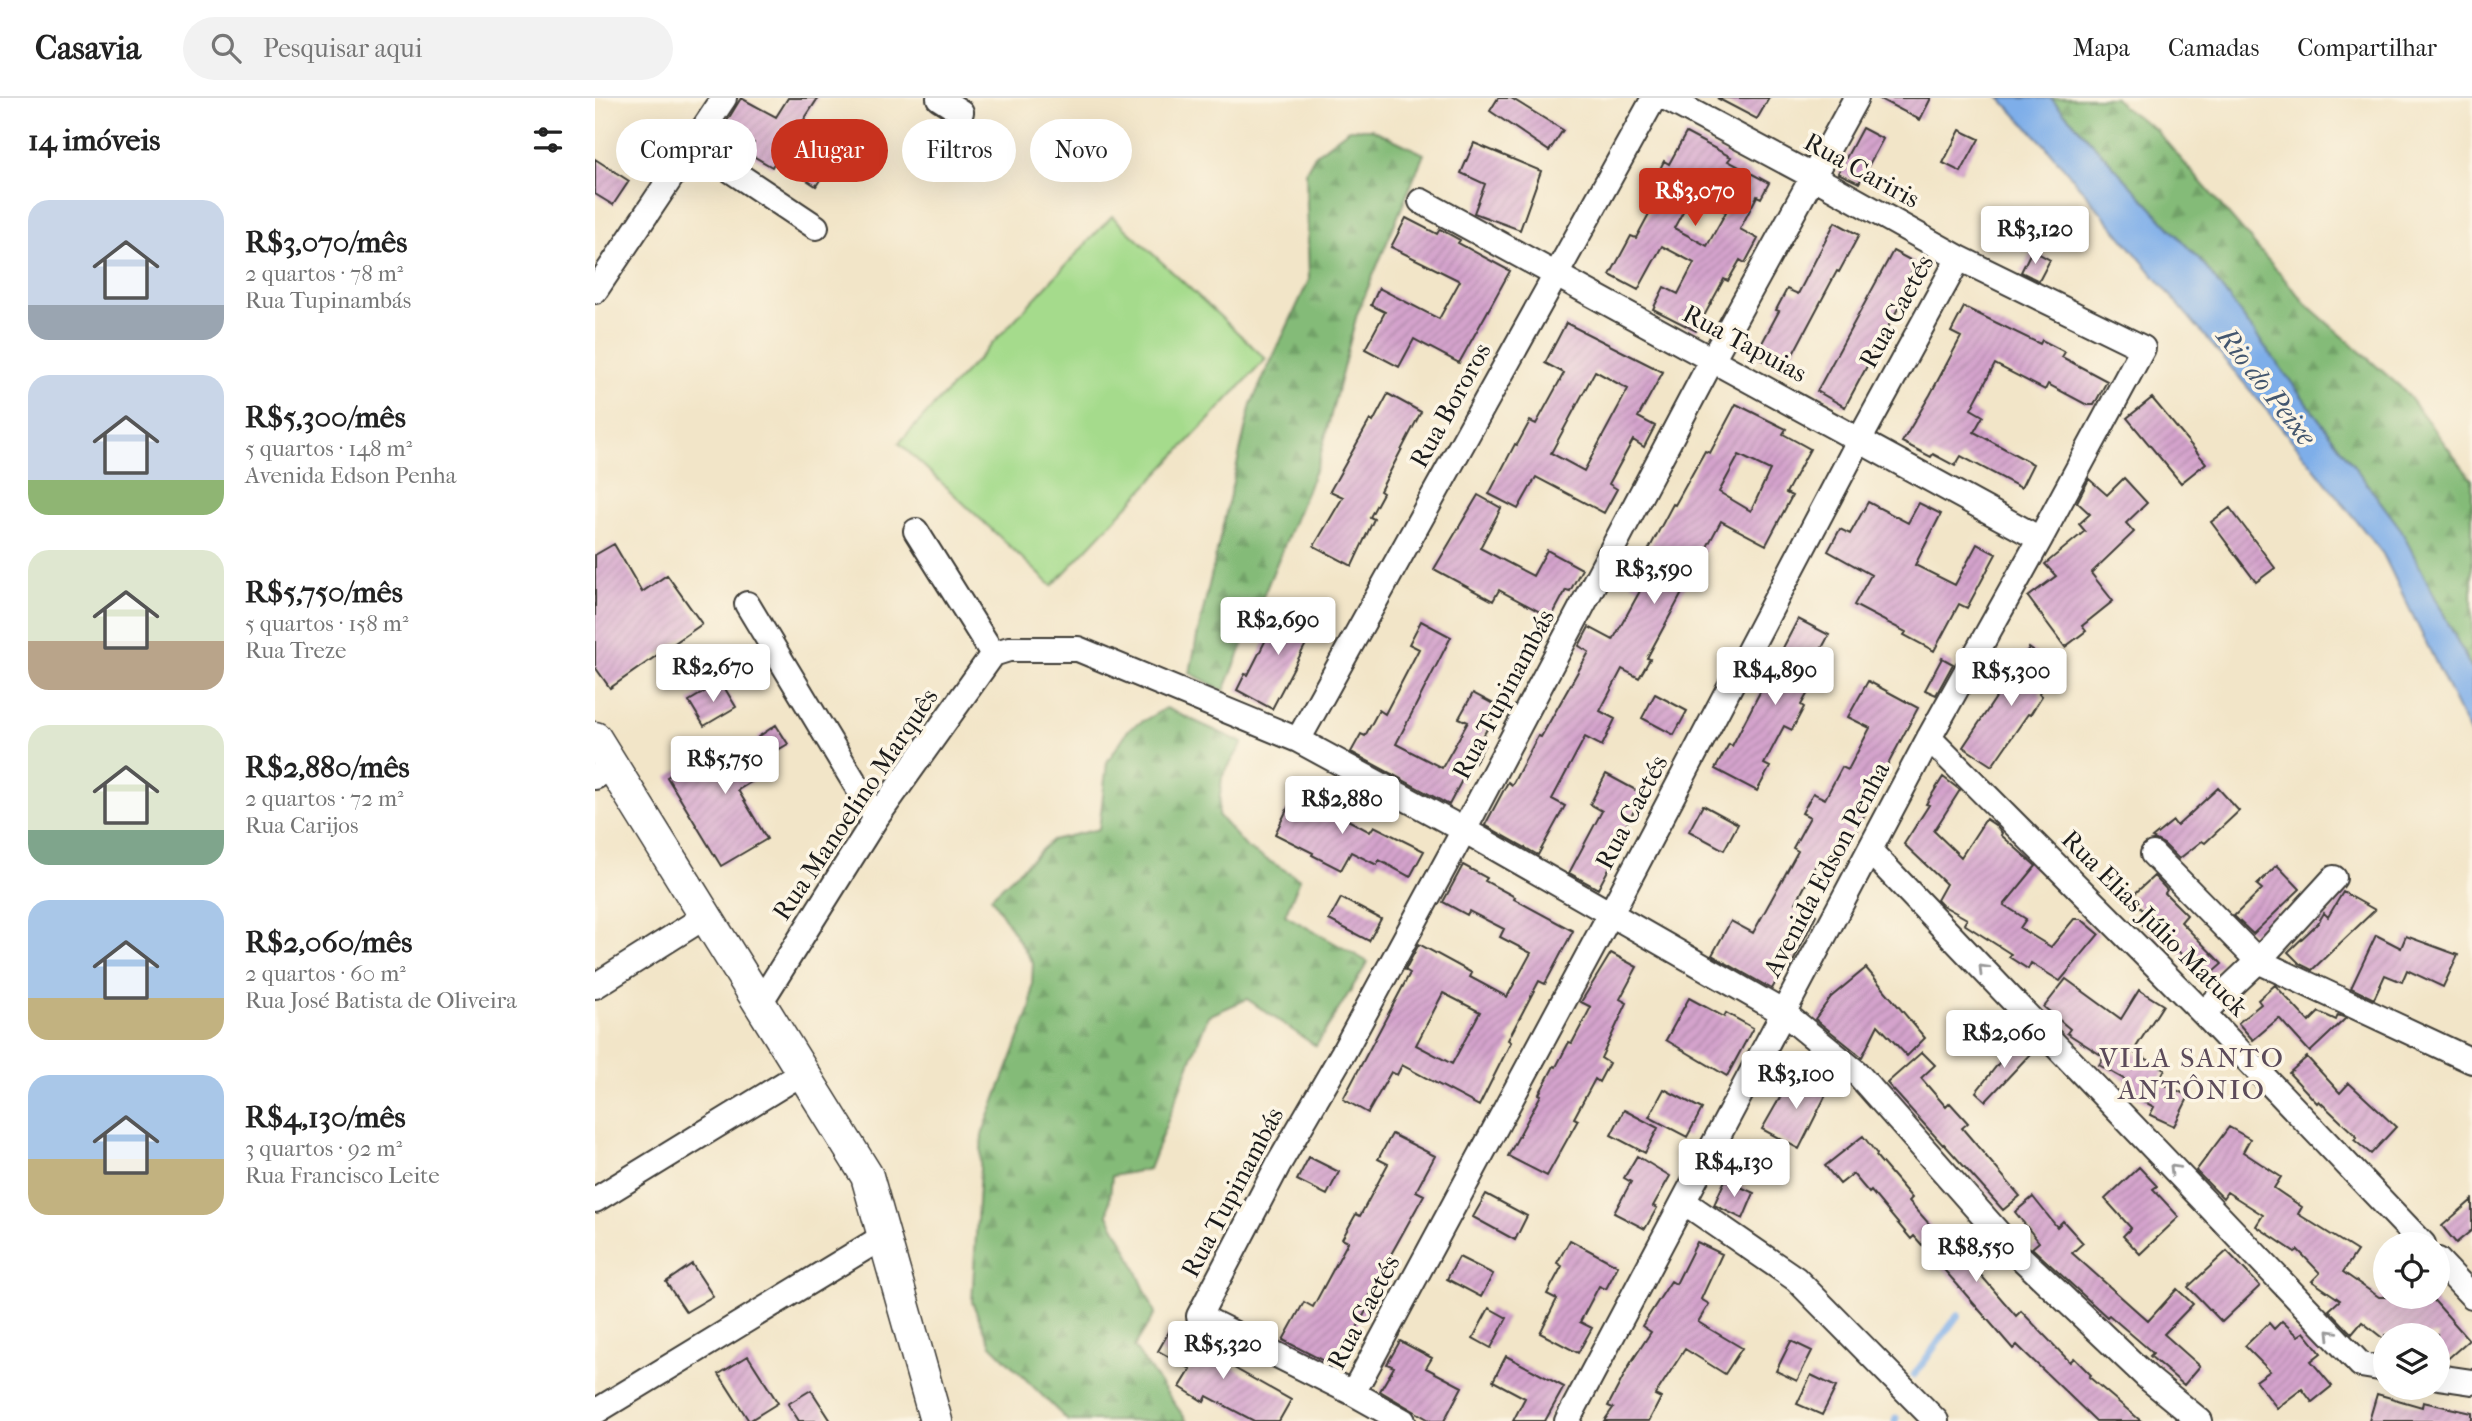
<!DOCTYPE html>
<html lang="pt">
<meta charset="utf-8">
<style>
:root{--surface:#fff;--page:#f2f2f2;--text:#222;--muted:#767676;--line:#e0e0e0;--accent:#c8321e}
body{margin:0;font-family:"IM FELL French Canon",serif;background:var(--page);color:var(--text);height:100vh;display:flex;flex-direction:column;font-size:26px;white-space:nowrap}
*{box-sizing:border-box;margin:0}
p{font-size:23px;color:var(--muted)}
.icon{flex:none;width:38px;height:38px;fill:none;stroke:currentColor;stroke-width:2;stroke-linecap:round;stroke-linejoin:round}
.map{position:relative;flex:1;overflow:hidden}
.drawer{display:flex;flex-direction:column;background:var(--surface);width:595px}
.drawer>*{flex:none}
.banner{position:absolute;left:21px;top:21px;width:665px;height:63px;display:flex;gap:14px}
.controls{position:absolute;left:1778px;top:1134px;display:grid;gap:14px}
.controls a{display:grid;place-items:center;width:77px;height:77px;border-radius:50%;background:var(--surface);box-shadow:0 7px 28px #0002;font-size:35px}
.price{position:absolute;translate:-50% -60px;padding:0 16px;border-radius:7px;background:#fff;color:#222;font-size:23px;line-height:46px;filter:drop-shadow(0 2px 4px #0008)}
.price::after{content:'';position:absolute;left:50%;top:42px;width:21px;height:16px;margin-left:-10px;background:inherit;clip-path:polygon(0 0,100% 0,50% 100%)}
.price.active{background:var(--accent);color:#fff}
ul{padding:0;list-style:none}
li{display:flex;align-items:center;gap:21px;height:175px;padding:0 28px}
li span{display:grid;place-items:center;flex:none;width:196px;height:140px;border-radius:21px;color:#555}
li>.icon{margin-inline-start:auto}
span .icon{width:84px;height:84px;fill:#fffc;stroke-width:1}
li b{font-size:30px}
h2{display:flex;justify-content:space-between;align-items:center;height:84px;padding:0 28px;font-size:30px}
.pill{padding:0 24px;border-radius:32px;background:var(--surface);box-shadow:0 7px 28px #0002;font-size:24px;line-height:63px}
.pill.active{background:var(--accent);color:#fff}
header{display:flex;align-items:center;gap:42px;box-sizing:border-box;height:98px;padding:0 35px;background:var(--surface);border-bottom:2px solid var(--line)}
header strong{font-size:33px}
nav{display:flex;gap:38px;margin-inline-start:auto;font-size:24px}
.search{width:490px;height:63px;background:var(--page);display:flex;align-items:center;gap:18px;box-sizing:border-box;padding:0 24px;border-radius:38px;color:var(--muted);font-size:26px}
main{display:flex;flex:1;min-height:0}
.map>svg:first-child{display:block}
.forest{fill:url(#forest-firs);stroke:#506c4a;stroke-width:2}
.pitch{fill:#a5db8c;stroke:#607c54;stroke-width:2}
.water{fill:#7eaee9;stroke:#4d6582;stroke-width:2}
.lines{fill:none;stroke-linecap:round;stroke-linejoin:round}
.stream{stroke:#7eaee9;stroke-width:7}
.building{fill:url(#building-hatch);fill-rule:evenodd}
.minor-casing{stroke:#3c3a36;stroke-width:28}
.tertiary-casing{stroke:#3c3a36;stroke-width:35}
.minor{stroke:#fff;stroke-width:24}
.tertiary{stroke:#fff;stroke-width:32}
.oneway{stroke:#999}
.labels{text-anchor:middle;stroke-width:7;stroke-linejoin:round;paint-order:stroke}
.street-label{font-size:26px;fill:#1c1c1c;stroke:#fcf5e5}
.water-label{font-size:28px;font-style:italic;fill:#43566e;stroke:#fcf5e5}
.neighbourhood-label{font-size:28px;letter-spacing:2px;fill:#5c4b5a;stroke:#fcf5e5}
</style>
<header>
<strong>Casavia</strong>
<div class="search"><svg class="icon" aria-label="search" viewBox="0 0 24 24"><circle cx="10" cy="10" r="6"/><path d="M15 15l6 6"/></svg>Pesquisar aqui</div>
<nav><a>Mapa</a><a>Camadas</a><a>Compartilhar</a></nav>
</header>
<main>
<section class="drawer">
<h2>14 imóveis<svg class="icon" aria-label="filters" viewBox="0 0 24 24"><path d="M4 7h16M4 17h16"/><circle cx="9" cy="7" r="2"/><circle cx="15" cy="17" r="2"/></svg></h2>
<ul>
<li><span style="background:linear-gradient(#c9d6e8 75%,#9aa5b1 0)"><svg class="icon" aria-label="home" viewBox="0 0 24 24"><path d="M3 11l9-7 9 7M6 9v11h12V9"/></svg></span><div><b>R$3,070/mês</b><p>2 quartos · 78 m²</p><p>Rua Tupinambás</p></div></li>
<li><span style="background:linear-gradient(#c9d6e8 75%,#8fb573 0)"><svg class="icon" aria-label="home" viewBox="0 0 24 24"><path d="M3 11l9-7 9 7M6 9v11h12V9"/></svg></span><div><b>R$5,300/mês</b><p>5 quartos · 148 m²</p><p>Avenida Edson Penha</p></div></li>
<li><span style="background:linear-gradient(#dfe7d0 65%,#b9a48a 0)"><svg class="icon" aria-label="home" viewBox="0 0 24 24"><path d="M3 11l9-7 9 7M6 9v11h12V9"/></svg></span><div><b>R$5,750/mês</b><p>5 quartos · 158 m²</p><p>Rua Treze</p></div></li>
<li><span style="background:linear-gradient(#dfe7d0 75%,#7fa58c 0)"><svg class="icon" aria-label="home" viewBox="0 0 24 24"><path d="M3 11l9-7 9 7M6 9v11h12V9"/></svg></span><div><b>R$2,880/mês</b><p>2 quartos · 72 m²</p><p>Rua Carijos</p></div></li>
<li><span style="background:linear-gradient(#a9c7e8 70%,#c2b280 0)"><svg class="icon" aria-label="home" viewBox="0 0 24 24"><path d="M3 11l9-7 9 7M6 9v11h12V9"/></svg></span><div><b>R$2,060/mês</b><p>2 quartos · 60 m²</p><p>Rua José Batista de Oliveira</p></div></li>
<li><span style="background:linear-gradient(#a9c7e8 60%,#c2b280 0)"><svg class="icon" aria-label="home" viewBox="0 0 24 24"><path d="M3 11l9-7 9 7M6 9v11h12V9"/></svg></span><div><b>R$4,130/mês</b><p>3 quartos · 92 m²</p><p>Rua Francisco Leite</p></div></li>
</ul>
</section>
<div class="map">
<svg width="1877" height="1323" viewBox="0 0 1877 1323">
<defs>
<pattern id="forest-firs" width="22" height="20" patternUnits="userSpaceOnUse" patternTransform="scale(1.75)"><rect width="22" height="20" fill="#84bb78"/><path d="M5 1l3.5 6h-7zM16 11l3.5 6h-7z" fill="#71a067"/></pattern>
<pattern id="building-hatch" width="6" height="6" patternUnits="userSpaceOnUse" patternTransform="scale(1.75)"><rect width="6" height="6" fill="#d4a3cc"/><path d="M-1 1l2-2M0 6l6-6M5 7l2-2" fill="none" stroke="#b58caf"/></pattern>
</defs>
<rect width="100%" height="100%" fill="#fcf5e5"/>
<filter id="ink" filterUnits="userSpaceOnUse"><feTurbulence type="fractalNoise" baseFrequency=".0143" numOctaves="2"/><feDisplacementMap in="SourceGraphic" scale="14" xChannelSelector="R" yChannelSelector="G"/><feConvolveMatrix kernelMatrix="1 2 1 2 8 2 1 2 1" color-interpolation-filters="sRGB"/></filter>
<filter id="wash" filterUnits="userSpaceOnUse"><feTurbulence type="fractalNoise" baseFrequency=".00686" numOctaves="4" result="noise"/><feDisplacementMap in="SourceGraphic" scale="28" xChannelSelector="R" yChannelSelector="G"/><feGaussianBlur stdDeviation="1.57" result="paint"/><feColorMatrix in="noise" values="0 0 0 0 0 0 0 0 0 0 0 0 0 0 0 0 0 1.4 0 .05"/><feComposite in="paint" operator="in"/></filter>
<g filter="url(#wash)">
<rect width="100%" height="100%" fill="#f2e5c8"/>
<path class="forest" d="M1456,0H1520L1528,9L1560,31L1712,207L1810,293L1877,382V572L1805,430L1609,167Z
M754,31H777L829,56L762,216L724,363L629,593L595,575L602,539L656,306L714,182L711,73L720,57Z
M571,610L648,645L627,679L623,717L652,750L705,781L690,817L773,864L721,948L652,901L613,918L554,1071L517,1078L513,1117L532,1151L560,1215L539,1249L592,1323H473L396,1247L377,1204L387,1037L436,909L438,865L396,799L457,742L504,731L512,664L534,631Z"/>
<path class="pitch" d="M517,118L671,261L457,488L304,345Z"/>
<path class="water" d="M1405,0H1456L1609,167L1805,430L1877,572V639L1788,456L1700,346L1449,46Z"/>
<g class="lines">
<path class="stream" d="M1319,1277L1363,1217
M1300,1323L1301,1320"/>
</g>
<g id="blocks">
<path class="building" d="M146,0L181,19L193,0H223L203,31L241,57L221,88L181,62L177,69L153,55L159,45L129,28Z
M903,0H916L968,32L954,53L895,13Z
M1122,0H1174L1162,21Z
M1283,0H1336L1325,22Z
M1267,30L1288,41L1264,85L1243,75Z
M1365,32L1384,41L1366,74L1348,65Z
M1091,35L1136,59L1133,63L1174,85L1166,100L1162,98L1145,131L1163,141L1150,165L1145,162L1133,183L1129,181L1101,233L1058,211L1069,189L1083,196L1099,165L1067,148L1043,192L1015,177L1036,138L1041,140L1070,86L1060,81L1069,63L1074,66ZM1097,97L1131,114L1112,148L1079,130Z
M879,45L946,73L925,132L879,115L890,86L866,75Z
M0,61L34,83L18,107L0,96Z
M811,120L842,136L845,131L865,142L863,145L915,173L864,265L819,241L804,269L770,251L790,214L776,207L784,190L844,221L865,183L796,149Z
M1240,124L1264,137L1244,174L1242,173L1189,273L1160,258L1184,213L1181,212L1192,191L1203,196Z
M1437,152L1455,162L1444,183L1426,174Z
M1298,153L1321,165L1309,188L1314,190L1250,309L1222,293Z
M1369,209L1445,246L1447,242L1470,254L1467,259L1512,283L1499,307H1492L1453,286L1450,292L1400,266L1376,311L1388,318L1379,334L1438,366L1426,390L1366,358L1360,368L1338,356L1336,359L1307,344L1335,297L1366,239L1356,234Z
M971,225L1068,274L1043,319L1060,328L1049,349L1038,342L1014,386L1022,391L1009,415L941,379L923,411L894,396L920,346L922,347L935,323L941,326L969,275L950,265ZM1000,273L1033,291L989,373L956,355Z
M793,296L826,314L785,393L788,395L775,419L779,421L757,468L719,448L748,399L735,393L775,322L778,324Z
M1557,300L1611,365L1586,385L1532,320Z
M1141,306L1191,331L1188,336L1215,351L1191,395L1197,398L1171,447L1126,423L1052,560L1055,561L1044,580L1027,571L1005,613L1020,621L1007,648L990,639L957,701L970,708L943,757L890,727L913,684L917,687L943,638L946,639L994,554L984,548L994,529L1018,542L1046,491L1036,485L1078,406L1080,407L1110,353L1115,355ZM1144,357L1175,372L1156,413L1124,394Z
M1529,380L1552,405L1531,425L1539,434L1496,475L1518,503L1487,528L1491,533L1470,549L1433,499L1461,478L1450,466L1490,433L1484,426L1495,416L1482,404L1494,381L1512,397Z
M883,397L906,410L885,450L938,478L952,452L987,471L975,493L971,492L956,520L904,492L898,503L839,471Z
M1273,404L1313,425L1324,405L1346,416L1320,467L1360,487L1382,446L1401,456L1372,510L1364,506L1339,553L1309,537L1311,534L1259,507L1276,477L1233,453L1245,431L1255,436Z
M1635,410L1680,470L1661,484L1616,424Z
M19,446L47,494L72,477L107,526L15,590L0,569V457Z
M688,508L724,527L715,543L713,542L677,611L642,592L650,576L653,577Z
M1203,521L1234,537L1215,572L1223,577L1206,607L1209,609L1197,632L1189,628L1169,666L1175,669L1162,693L1120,671L1134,646L1137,648Z
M826,523L856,539L801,646L847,670L873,624L864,620L878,595L904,609L886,642L891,644L880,665L877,663L854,707L756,654L766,636L770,638L784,612L790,616L824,551L814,546Z
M1434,550L1462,570L1444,595L1447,598L1435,617L1433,616L1397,668L1368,649Z
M1347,560L1358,566L1341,597L1330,592Z
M1273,583L1323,610L1282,687L1284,689L1257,741L1255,740L1238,771L1223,763L1201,805L1221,817L1194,872L1189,869L1177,891L1117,857L1136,823L1158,835L1203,753L1198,750L1215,719L1207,715L1218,695L1230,701L1247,669L1253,672L1275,630L1253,619Z
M126,584L141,609L109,628L94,603Z
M1060,596L1092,613L1079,637L1047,620Z
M181,627L193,646L159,666L166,678L143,692L172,741L126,768L72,679L118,651L125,663L164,641L163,639Z
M1011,676L1048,696L1024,741L1028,744L1003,791L974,775L1007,713L995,706Z
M1348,679L1365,692L1339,733L1366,759L1391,721L1400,727L1407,735L1406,737L1441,768L1409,807L1431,821L1425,830L1456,849L1479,821H1486L1504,836L1465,883L1436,865L1433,871L1414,859L1416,856L1369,826L1372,821L1347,807L1342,802L1351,786L1309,746L1334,707L1331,706Z
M704,687L729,699L725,707L775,734L779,728L829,753L815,779L784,762L782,767L756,754L746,772L717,757L718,755L680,736Z
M1623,690L1644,713L1610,745L1607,743L1584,761L1569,746L1557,740L1578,723L1582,728Z
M1108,707L1143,726L1129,752L1094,733Z
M868,767L892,780L890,783L920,799L919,801L978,833L950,886L944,883L913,942L916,944L884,1008L807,967L802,977L796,974L773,1015L748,1001L815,875L810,872L824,846L877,875L875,879L912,899L936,855L905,839L909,831L874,813L872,817L848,804ZM848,895L885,914L857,966L821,947Z
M1682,767L1705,791L1658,836L1639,818L1667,791L1662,787Z
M1559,778L1572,792L1570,795L1592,817L1586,824L1627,866L1610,881L1570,839L1566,844L1547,826L1554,819L1536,799Z
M1748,794L1780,812L1717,872L1705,866L1693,854L1723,825L1729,815L1733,819Z
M746,800L786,821L774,843L734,822Z
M1781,837L1806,850L1811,838L1863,857L1848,889L1812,872L1807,884L1790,877L1779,901L1756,890Z
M1016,855L1042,869L1025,901L1032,905L1006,960L1014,965L1004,984L1000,981L979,1020L983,1022L952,1078L913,1058L946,997L944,996L959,968L961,969L974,944L977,945L996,909L986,904Z
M1271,870L1330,940L1312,958L1283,927L1267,959L1220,921L1236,899Z
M1471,881L1526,921L1544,892L1568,907L1538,954L1570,971L1563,984L1594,998L1579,1028L1555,1017L1559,1009L1528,992L1532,983L1504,967L1509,959L1472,935L1475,931L1449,909Z
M1680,887L1714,924L1724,914L1741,922L1743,917L1751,920L1715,954L1684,920L1658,942L1643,925L1666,906L1663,902Z
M1094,900L1129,919L1131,915L1158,930L1132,978L1071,942Z
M1423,941L1437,954L1391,1003L1381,994Z
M1327,954L1340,967L1326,980L1351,1009L1355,1005L1373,1025L1367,1030L1425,1098L1408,1112L1349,1046L1348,1047L1292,985Z
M1712,959L1745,995L1754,985L1801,1029L1776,1056L1759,1042L1762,1039L1724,1003L1722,1005L1694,975Z
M1199,975L1233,993L1204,1051L1167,1031Z
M1069,991L1107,1011L1092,1039L1054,1019Z
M1029,1012L1063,1030L1050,1055L1016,1037Z
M1634,1029L1655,1041L1648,1054L1686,1079L1679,1090L1707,1109L1703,1116L1762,1153L1748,1174L1784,1199H1836L1874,1242L1848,1265L1843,1264V1237H1790V1242L1767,1224L1757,1236L1734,1212L1745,1202L1717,1183L1725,1175L1703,1152L1700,1154L1661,1128L1668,1117L1632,1094L1628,1100L1601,1073Z
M797,1036L840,1058L821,1093L829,1097L785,1176L770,1207L773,1209L755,1243L758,1244L744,1271L688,1242L709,1204L718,1209L753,1144L747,1141L761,1116L765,1118L793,1066L783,1061Z
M1268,1038L1282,1056L1281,1058L1317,1100L1314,1103L1342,1135L1345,1132L1366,1154L1421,1218L1426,1213L1475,1264L1479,1260L1496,1277L1494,1279L1546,1323H1501L1422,1247L1418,1251L1360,1184L1319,1138L1316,1141L1276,1093L1274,1095L1258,1076L1245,1086L1230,1068Z
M1042,1058L1075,1078L1058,1108L1062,1110L1050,1131L1019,1115L1036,1084L1029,1080Z
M714,1059L744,1074L732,1097L702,1082Z
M1544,1069L1562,1088L1558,1091L1584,1119L1545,1156L1528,1138L1536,1130L1510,1101Z
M1130,1082L1159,1095L1148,1121L1119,1107Z
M891,1096L932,1118L920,1142L878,1119Z
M1438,1099L1462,1129L1468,1123L1488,1145L1477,1155L1553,1223L1582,1191L1598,1206L1569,1236L1605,1268L1589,1287L1555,1258L1558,1255L1514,1217L1512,1219L1437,1150L1444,1144L1420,1114Z
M1877,1102V1132L1861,1145L1847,1128Z
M975,1142L1023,1168L1011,1191L1004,1188L985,1224L997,1230L983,1255L945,1235L962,1201L952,1196L967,1168L962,1165Z
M1102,1144L1127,1156L1106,1201L1114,1206L1103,1224L1147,1250L1130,1276L1090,1251L1060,1297L1066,1300L1054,1323H1009L1018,1310L1013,1308L1035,1266L1056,1234L1047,1228L1076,1183L1081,1186Z
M1632,1153L1665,1188L1627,1224L1593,1189Z
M864,1159L898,1176L886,1199L852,1181Z
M97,1166L118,1198L91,1214L71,1184Z
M894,1210L912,1220L896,1250L878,1240Z
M1687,1223L1703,1238L1709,1234L1726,1255L1716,1263L1737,1288L1717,1304L1707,1291L1682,1310L1661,1283L1675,1273L1650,1248L1674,1225L1679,1231Z
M575,1232L609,1250L611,1247L635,1261L632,1266L696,1302L684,1323H659L612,1298L609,1304L585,1289L596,1271L563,1253Z
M805,1243L837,1260L831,1270L867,1289L849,1323H836L785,1293L799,1269L792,1266Z
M1196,1243L1217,1253L1202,1283L1181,1273Z
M153,1258L183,1305L154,1323L124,1276Z
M911,1258L969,1289L950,1323H918L930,1300L898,1283Z
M1216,1277L1241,1289L1227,1317L1202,1306Z
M216,1292L236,1323H204L193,1306Z
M1782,1296L1827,1309L1828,1304L1877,1315V1323H1774Z"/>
</g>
</g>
<g filter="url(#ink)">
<use href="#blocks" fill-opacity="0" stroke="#3c3a36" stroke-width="2"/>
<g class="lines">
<defs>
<path id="minor" d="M344,0L366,14
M98,47L221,129
M826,103L1445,441
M0,193L129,0
M321,433L398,556
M152,506L281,720
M1334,640L1608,915L1828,1146
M703,642L1059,0
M0,679L18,668
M1275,753L1766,1267L1790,1271
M1558,756L1663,863L1877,963
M0,888L111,818
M165,905L281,720L398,556L414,551H483L703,642L869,732L1189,915L1261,974L1420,1154L1554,1281L1605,1323
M1608,915L1663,863L1739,780
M0,1102L207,975
M1089,1104L1201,1181L1341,1323
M1843,1162L1877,1198
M1843,1279L1877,1284
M758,1295L1016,815L1265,341L1364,160
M0,1314L291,1137
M808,1323L758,1295L604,1218L683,1067L748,955L869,732L1117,262L1261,0
M972,1323L1334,640L1445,441L1548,250L1364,160L1219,79L1071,0"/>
<path id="tertiary" d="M0,640L272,1078L341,1323"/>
</defs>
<use href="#minor" class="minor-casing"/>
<use href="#tertiary" class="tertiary-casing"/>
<use href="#minor" class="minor"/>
<use href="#tertiary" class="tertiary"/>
</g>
<defs><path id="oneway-chevron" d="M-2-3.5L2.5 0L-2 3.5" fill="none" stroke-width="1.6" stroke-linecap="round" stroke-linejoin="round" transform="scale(1.75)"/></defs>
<g class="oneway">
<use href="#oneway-chevron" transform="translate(1388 871) rotate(-134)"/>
<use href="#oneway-chevron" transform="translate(1579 1071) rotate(-134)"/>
<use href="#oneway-chevron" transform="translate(1736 1236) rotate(-134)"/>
</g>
</g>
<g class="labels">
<g class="street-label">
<text transform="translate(1267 72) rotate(29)" y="9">Rua Cariris</text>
<text transform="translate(1301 213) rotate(-61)" y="9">Rua Caetés</text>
<text transform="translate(1150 245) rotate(28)" y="9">Rua Tapuias</text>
<text transform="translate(855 307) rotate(-61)" y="9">Rua Bororos</text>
<text transform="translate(908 596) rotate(-62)" y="9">Rua Tupinambás</text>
<text transform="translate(260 706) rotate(-56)" y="9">Rua Manoelino Marquês</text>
<text transform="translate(1036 714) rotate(-62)" y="9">Rua Caetés</text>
<text transform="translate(1231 771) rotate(-62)" y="9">Avenida Edson Penha</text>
<text transform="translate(1560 825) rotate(45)" y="9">Rua Elias Júlio Matuck</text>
<text transform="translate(637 1094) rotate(-62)" y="9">Rua Tupinambás</text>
<text transform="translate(768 1214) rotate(-62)" y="9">Rua Caetés</text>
</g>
<g class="water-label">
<text transform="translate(1672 288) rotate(52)" y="10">Rio do Peixe</text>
</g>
<g class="neighbourhood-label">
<text x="1597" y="969">VILA SANTO<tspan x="1597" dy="32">ANTÔNIO</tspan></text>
</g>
</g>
</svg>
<div class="controls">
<a><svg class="icon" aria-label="locate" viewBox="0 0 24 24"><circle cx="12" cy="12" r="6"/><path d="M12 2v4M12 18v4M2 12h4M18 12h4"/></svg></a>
<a><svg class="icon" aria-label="layers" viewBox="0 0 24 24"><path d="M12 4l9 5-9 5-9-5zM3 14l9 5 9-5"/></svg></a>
</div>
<b class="price active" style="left:1100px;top:130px">R$3,070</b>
<b class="price" style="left:1440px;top:168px">R$3,120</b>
<b class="price" style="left:1059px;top:508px">R$3,590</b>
<b class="price" style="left:683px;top:559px">R$2,690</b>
<b class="price" style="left:118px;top:606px">R$2,670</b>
<b class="price" style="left:1180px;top:609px">R$4,890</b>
<b class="price" style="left:1416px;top:610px">R$5,300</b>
<b class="price" style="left:130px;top:698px">R$5,750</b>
<b class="price" style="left:747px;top:738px">R$2,880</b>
<b class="price" style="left:1409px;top:972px">R$2,060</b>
<b class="price" style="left:1201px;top:1013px">R$3,100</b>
<b class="price" style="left:1139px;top:1101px">R$4,130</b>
<b class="price" style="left:1381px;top:1186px">R$8,550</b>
<b class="price" style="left:628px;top:1283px">R$5,320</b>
<div class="banner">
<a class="pill">Comprar</a>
<a class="pill active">Alugar</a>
<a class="pill">Filtros</a>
<a class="pill">Novo</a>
</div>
</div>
</main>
